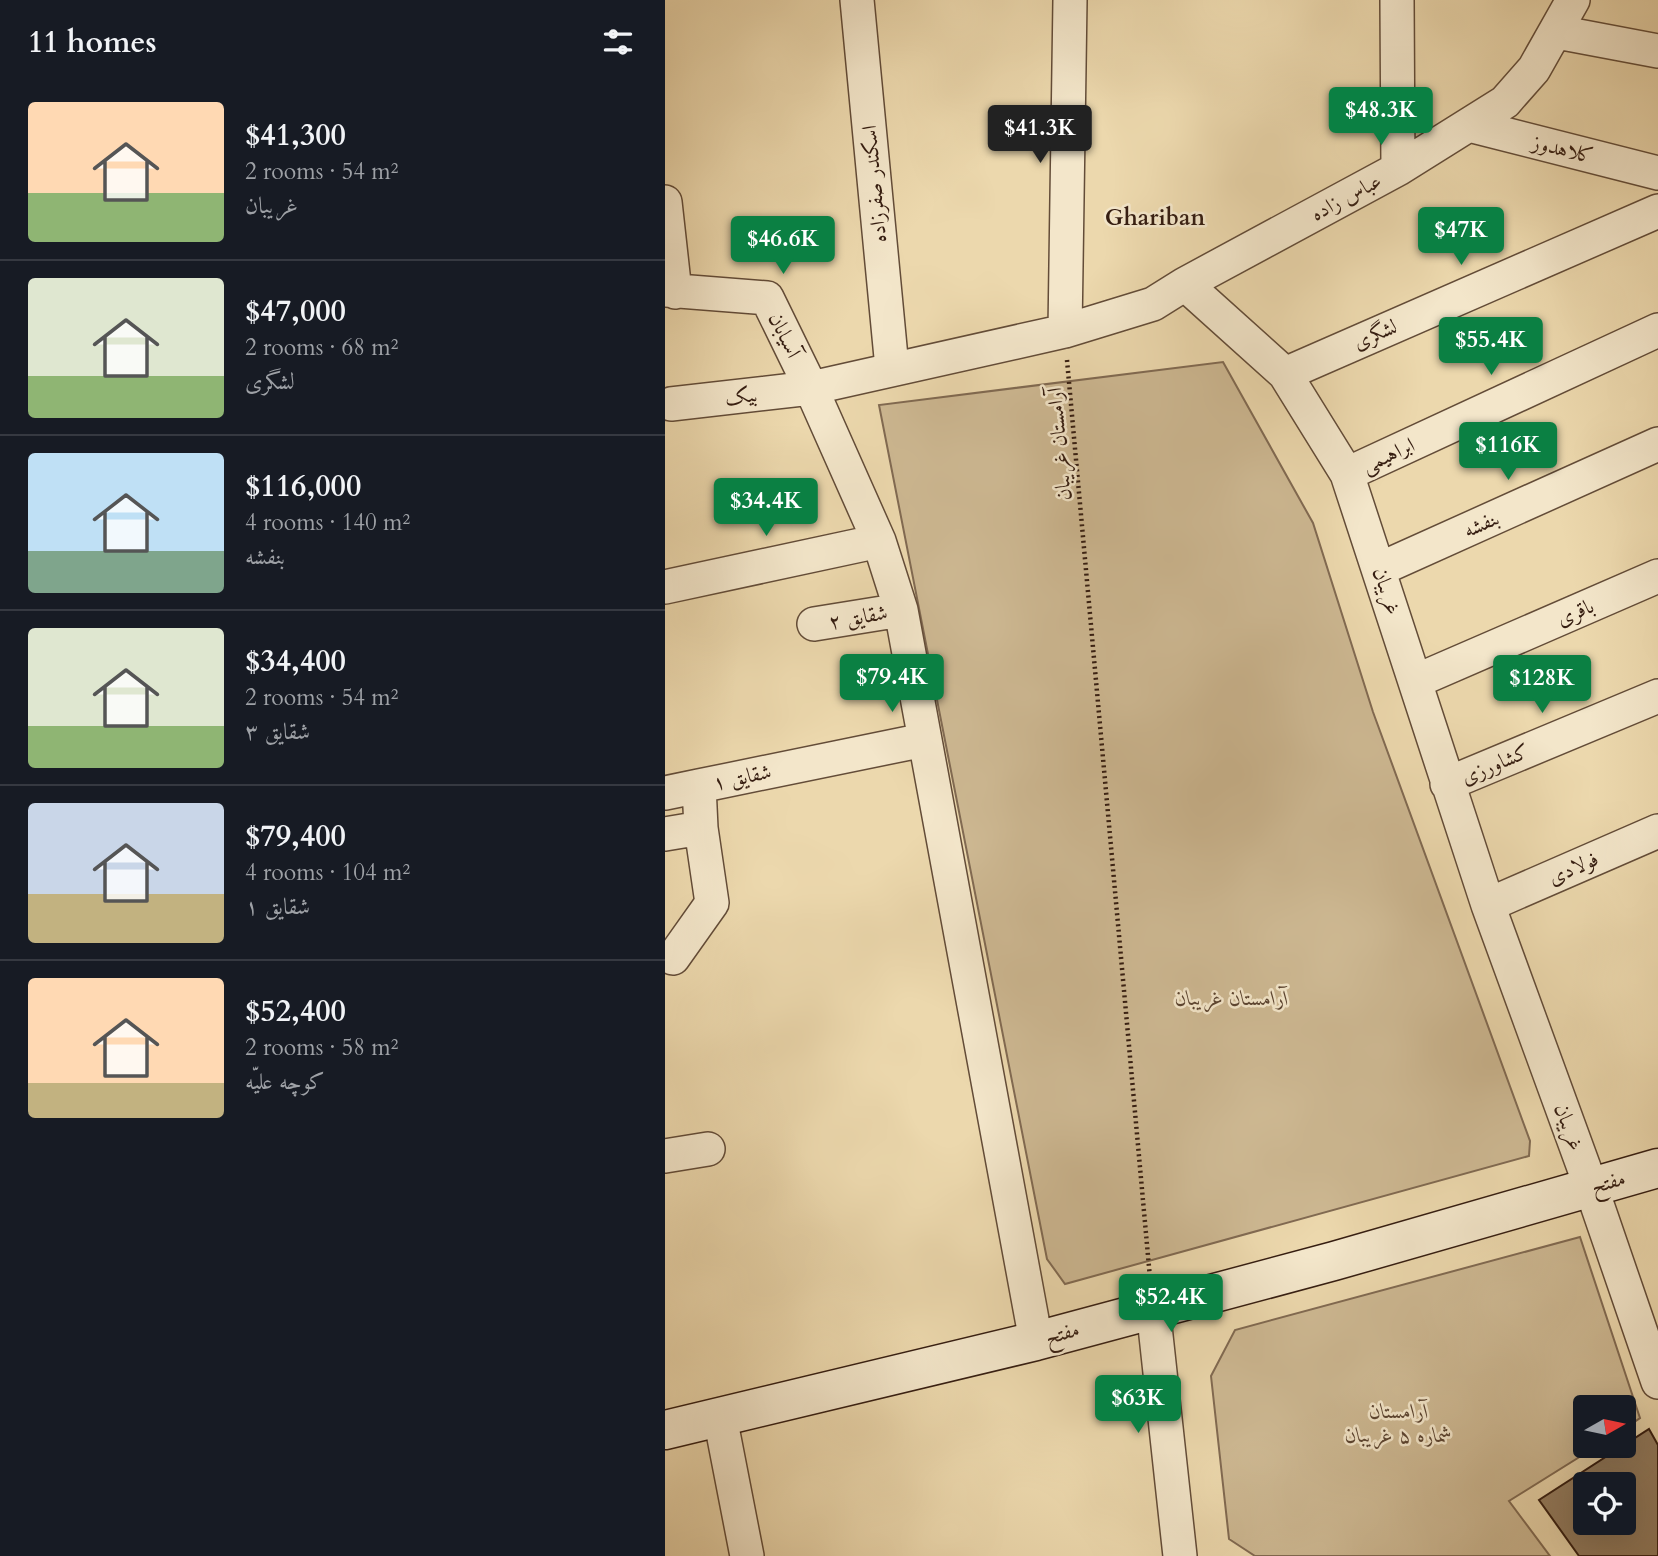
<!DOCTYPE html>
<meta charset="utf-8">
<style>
:root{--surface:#171b24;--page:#242831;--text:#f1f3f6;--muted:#9ea1a6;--line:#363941;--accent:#0b8043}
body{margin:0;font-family:Cardo,Amiri,serif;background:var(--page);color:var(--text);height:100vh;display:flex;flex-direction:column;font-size:26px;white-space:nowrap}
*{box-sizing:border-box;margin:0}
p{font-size:23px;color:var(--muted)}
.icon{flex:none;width:38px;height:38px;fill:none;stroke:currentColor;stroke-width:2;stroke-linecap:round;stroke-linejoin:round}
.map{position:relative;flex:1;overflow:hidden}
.side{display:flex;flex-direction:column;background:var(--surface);width:665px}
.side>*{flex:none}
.needle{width:46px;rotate:81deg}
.fabs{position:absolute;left:908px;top:1395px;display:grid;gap:14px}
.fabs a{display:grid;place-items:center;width:63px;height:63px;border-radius:7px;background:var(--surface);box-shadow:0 7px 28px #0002;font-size:35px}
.price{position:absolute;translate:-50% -60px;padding:0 16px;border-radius:7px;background:var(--accent);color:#fff;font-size:23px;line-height:46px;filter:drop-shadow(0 2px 4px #0008)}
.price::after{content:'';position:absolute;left:50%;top:42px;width:21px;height:16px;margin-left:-10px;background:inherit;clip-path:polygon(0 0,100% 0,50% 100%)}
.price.on{background:#222;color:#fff}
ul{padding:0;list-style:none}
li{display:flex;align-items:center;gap:21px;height:175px;padding:0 28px}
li+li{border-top:2px solid var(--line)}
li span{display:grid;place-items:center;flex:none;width:196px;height:140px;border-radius:7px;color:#555}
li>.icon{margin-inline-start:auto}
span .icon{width:84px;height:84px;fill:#fffc;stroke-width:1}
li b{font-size:30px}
h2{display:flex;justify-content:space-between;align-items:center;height:84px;padding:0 28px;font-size:30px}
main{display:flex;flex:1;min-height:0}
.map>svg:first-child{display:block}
.green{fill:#cdb892;stroke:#816a52;stroke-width:2}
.building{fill:#947e62;stroke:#351d11;stroke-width:2;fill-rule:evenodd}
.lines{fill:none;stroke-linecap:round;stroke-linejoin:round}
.street-casing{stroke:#634c38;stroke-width:36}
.secondary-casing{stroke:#351d11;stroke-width:41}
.path{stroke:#351d11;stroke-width:4.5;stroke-dasharray:2 3.5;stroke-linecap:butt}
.street{stroke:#f3e6ca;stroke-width:33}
.secondary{stroke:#f3e6ca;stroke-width:38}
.labels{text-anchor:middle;stroke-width:5;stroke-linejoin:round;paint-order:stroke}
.street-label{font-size:21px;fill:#351d11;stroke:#f3e6ca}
.park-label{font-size:21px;font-style:italic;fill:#5b4431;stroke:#f3e6ca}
.neighbourhood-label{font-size:23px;font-weight:bold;fill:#351d11;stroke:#f3e6ca}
</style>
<main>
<section class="side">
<h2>11 homes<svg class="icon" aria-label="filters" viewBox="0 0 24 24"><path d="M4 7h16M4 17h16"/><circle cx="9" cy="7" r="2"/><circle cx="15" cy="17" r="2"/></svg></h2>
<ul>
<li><span style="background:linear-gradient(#ffd9b3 65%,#8fb573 0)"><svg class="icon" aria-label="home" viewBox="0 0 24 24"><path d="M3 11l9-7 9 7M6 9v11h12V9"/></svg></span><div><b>$41,300</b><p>2 rooms · 54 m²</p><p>غریبان</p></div></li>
<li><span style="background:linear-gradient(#dfe7d0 70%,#8fb573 0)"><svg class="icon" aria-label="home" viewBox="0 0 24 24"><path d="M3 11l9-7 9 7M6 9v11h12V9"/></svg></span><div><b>$47,000</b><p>2 rooms · 68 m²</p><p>لشگری</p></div></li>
<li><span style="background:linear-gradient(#bfe0f5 70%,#7fa58c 0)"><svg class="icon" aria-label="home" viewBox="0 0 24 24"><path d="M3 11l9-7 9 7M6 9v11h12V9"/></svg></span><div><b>$116,000</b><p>4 rooms · 140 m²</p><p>بنفشه</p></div></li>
<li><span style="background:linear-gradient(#dfe7d0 70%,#8fb573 0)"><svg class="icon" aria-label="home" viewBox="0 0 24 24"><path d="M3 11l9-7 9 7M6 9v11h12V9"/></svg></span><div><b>$34,400</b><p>2 rooms · 54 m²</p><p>شقایق ۳</p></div></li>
<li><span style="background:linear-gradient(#c9d6e8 65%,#c2b280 0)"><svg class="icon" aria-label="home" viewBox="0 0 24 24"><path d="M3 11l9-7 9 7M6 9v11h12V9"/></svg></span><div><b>$79,400</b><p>4 rooms · 104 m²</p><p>شقایق ۱</p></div></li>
<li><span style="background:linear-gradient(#ffd9b3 75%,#c2b280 0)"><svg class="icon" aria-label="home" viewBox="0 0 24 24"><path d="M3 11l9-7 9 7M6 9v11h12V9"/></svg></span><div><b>$52,400</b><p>2 rooms · 58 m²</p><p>کوچه علیّه</p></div></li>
</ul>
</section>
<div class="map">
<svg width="993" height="1556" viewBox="0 0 993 1556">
<rect width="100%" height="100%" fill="#ecd8ad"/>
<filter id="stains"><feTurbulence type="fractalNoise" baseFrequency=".00286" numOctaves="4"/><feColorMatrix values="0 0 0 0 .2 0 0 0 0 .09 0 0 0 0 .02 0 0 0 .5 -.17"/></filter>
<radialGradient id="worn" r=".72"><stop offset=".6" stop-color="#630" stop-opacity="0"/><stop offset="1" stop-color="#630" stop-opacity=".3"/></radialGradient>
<path class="green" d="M558,362L648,523L708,712L865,1141L864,1156L400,1284L382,1259L214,405Z
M915,1237L975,1418L959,1429V1407H920V1446H932L844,1501L885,1556H590L564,1539L546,1376L570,1330Z"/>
<path class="building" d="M984,1429L993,1445V1556H914L874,1500ZM920,1484H959V1522H920Z"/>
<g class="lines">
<defs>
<path id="street" d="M192,0L227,368
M732,0L733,169
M892,32L993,51
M804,125L993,173
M0,202L10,292
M520,284L733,169L840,102L869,69L908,0
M0,290L102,298L146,388L6,404
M400,331L405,0
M620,374L993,211
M682,474L993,330
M715,569L993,444
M0,587L214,541
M149,624L236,610
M751,681L993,576
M782,784L993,696
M0,793L34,786
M0,834L36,828
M823,905L993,831
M8,958L47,903L36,828L34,786L259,740
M0,1156L43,1149
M488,1308L515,1556
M371,1341L236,610L214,541L146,388L400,331L488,304L520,284L620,374L682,474L823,905L926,1187L993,1382
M55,1417L82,1556"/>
<path id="secondary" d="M0,1430L371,1341L669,1261L993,1168"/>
</defs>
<use href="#street" class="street-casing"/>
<use href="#secondary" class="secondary-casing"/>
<path class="path" d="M402,360L485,1278"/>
<use href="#street" class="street"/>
<use href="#secondary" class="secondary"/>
</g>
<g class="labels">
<g class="street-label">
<text transform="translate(898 149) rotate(14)" y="7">کلاهدوز</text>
<text transform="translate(209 184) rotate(-95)" y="7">اسکندر صفرزاده</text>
<text transform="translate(681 197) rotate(-28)" y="7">عباس زاده</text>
<text transform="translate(710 334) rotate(-24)" y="7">لشگری</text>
<text transform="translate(120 335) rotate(64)" y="7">آسیابان</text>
<text transform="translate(76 396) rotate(-7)" y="7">بیک</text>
<text transform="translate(394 444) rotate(-95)" y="7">آرامستان غریبان</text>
<text transform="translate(723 455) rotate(-25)" y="7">ابراهیمی</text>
<text transform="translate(816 524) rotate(-24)" y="7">بنفشه</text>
<text transform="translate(722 591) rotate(72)" y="7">غریبان</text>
<text transform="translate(910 612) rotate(-23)" y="7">باقری</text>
<text transform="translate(193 617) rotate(-10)" y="7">شقایق ۲</text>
<text transform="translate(830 764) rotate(-23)" y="7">کشاورزی</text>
<text transform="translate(77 777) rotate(-12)" y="7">شقایق ۱</text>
<text transform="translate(908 868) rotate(-24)" y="7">فولادی</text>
<text transform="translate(904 1127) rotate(70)" y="7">غریبان</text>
<text transform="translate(943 1182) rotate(-16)" y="7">مفتح</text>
<text transform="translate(397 1333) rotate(-16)" y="7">مفتح</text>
</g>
<g class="park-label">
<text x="567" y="1005">آرامستان غریبان</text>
<text x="734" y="1418">آرامستان<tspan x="734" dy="24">شماره ۵ غریبان</tspan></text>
</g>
<g class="neighbourhood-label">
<text x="490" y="225">Ghariban</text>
</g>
</g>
<rect width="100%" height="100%" filter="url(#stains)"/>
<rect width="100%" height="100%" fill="url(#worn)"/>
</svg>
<div class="fabs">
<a><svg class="needle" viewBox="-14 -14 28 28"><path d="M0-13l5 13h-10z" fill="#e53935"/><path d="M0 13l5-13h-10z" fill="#9ea1a6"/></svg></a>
<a><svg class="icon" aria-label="locate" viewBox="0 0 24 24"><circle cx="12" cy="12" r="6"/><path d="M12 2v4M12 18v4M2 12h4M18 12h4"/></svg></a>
</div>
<b class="price" style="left:716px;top:147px">$48.3K</b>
<b class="price on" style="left:375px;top:165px">$41.3K</b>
<b class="price" style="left:796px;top:267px">$47K</b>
<b class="price" style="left:118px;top:276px">$46.6K</b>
<b class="price" style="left:826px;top:377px">$55.4K</b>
<b class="price" style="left:843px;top:482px">$116K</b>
<b class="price" style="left:101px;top:538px">$34.4K</b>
<b class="price" style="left:227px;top:714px">$79.4K</b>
<b class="price" style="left:877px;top:715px">$128K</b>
<b class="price" style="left:506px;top:1334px">$52.4K</b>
<b class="price" style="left:473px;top:1435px">$63K</b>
</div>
</main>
